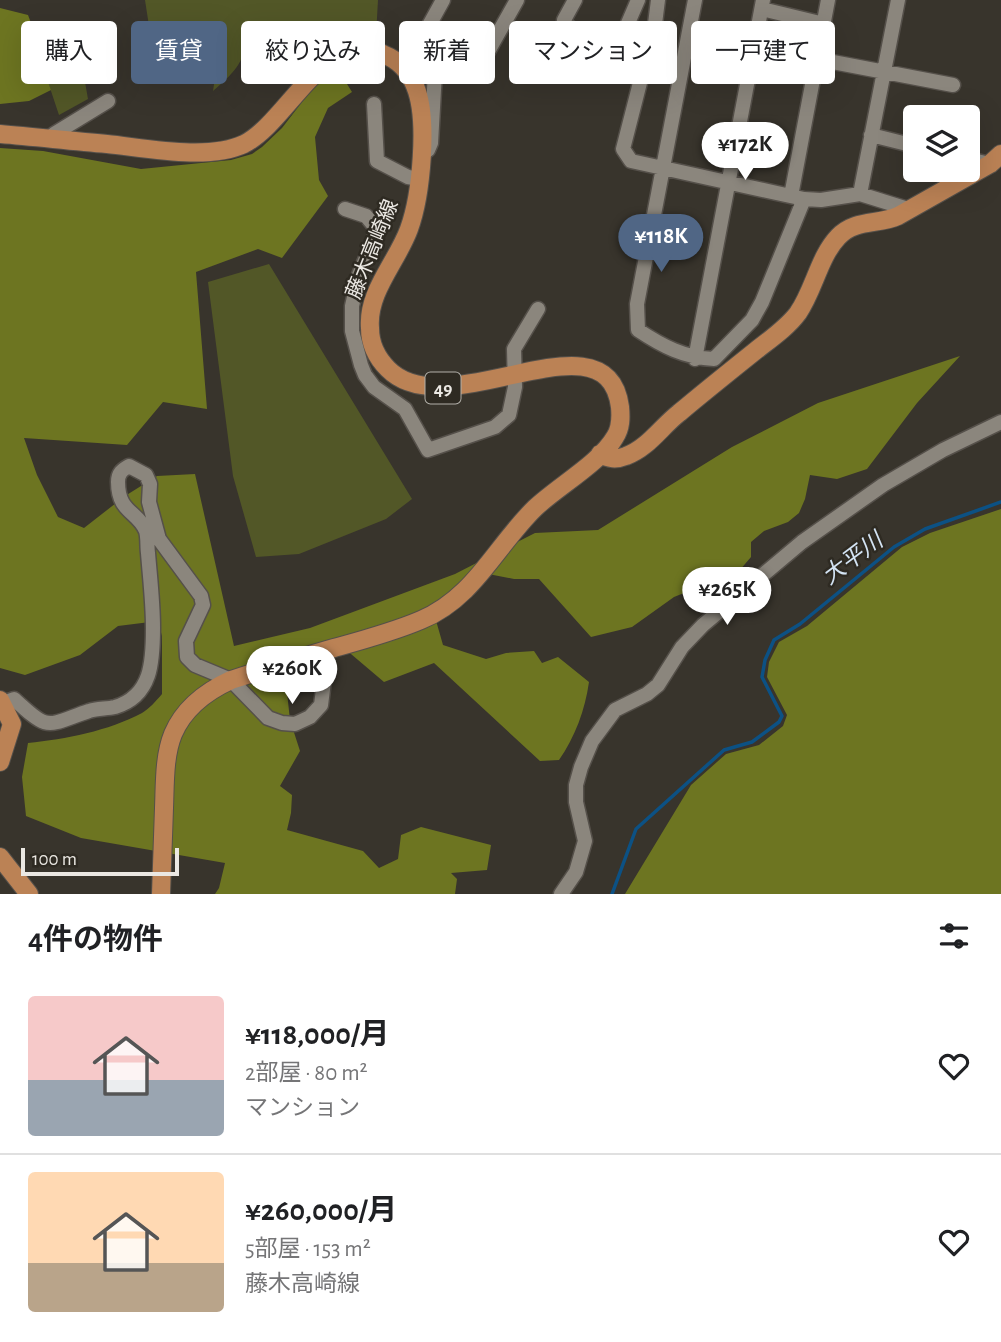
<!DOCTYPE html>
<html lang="ja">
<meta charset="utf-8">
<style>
:root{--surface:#fff;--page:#f6f6f6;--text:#202124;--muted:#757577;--line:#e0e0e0;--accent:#506685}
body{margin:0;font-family:"Alegreya Sans","Noto Sans JP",sans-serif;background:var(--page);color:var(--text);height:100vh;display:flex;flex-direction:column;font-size:26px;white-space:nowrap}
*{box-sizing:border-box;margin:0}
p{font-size:23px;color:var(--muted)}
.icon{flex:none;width:38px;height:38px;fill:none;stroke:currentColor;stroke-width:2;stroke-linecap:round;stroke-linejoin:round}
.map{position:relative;height:894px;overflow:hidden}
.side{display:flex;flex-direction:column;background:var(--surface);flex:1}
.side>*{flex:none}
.hud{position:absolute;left:21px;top:21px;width:959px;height:63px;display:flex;gap:14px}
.fabs{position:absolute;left:903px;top:105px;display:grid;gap:14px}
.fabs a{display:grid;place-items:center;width:77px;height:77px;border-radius:7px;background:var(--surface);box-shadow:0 7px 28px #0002;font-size:35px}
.scale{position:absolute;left:21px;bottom:18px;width:158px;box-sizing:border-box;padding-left:7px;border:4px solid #ebe8e3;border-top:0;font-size:19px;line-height:24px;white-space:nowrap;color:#ebe8e3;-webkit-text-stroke:5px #2e2a22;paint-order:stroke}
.price{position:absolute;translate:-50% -60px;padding:0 16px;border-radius:24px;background:#fff;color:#222;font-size:23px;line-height:46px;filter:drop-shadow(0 2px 4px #0008)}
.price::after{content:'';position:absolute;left:50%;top:42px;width:21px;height:16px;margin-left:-10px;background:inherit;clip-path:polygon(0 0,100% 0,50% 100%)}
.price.on{background:var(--accent);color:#fff}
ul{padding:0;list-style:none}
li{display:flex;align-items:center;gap:21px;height:175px;padding:0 28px}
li+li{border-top:2px solid var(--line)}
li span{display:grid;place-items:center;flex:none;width:196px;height:140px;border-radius:7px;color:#555}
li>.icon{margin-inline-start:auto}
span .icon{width:84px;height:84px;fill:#fffc;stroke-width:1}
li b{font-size:30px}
h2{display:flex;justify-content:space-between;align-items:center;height:84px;padding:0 28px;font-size:30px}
.tag{padding:0 24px;border-radius:7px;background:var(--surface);box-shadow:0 7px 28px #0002;font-size:24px;line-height:63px}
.tag.on{background:var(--accent);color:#fff}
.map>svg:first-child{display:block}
.green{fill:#525727}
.forest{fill:#6d7521}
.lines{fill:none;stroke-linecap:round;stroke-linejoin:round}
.stream{stroke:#0c5184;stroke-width:3.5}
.minor-casing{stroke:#55504a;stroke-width:17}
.major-casing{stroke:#55504a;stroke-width:20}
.minor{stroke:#8b867d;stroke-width:14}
.major{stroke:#bb8255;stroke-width:18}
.labels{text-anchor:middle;stroke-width:5;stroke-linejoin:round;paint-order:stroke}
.shield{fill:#2e2a22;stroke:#b2afa9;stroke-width:2}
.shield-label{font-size:19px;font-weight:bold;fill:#ebe8e3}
.street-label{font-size:21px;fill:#ebe8e3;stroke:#2e2a22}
.water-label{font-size:23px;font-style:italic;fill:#d4e4f4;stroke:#2e2a22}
</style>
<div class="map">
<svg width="1001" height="894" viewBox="0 0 1001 894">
<rect width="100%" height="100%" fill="#38342c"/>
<path class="green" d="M145,0H378L376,35L246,37C245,64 232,74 213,91L221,38L151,39Z
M82,65L88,99L59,115L48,82Z
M269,264L412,499L386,519L299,554L256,557L233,476L208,282Z"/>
<path class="forest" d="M0,8L28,15L36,36L82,65L48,82L51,90L29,101L0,104Z
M342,76L352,92L328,108L315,137L319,180L328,196L282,258L258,249L196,272L207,409L163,402L127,445L24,438L37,475L58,517L84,528L125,496L157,476L195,474L234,646L310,628L455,574L535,533L598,530L732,447L818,403L960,356L917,403L867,469L837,479L810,475L805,499L799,513L788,522L764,531L751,542V557L739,571L674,597L632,627L591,637L539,579H514L478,572L433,610L443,645L486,659L506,653L534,651L542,663L558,657L589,682C585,710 575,737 559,760L540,761L434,663L384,682L338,643L278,656L285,674L290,720L300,751L280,786L292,795L291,813L287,830L363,851L379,868L398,859L401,835L421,827L491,845L487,870L451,873L457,879L455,894H215L219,888L225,863L81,838L26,816L22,777L28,743C66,739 108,731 142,713C149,709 156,701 162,694V636L158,621L118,626L80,655L25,675L0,668V148L43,151L141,169L231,160L252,154L262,147L282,128L319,80Z
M1001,509V894H625L691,785L726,754L759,745L783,726L787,715L767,677L769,662L779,642L807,626L902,547L930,533Z"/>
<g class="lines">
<path class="stream" d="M612,894L636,829L724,750L752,742L779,722L782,716L762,677L765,660L774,640L800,624L894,547L925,529L1001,502"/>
<defs>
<path id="minor" d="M575,0L564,20L565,25L613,50L619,44L638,0
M658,0L655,24L623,149L631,161L804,199L821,200L860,194L908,209
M695,0L637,304L638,330C662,346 685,358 714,359L752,320L762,302L804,199
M762,9L824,24
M817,59L953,85
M405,69L443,0
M410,75L416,72L477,71L517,0
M374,104L377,161L408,177L419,179
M871,135L915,146
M52,139L54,134L108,101
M422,154L428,150L431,143L435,72
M968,159L990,164
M860,194L898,0
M791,196L828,0
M345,209L366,216L376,228L375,236L359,275L352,306V331L361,365L365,375L374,387L405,409L428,450L495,427L509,415L515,387L514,349L538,309
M695,359L763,0
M3,703L14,699C50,732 45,726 89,711C97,708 106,709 115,707C152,696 153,661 153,628C153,603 150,578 148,553C147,547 148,537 146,531C138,511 118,513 118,482C118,473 122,470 129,466L146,475L150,484L149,502L159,539L201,596L203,605L186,641L187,657L195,665L231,680L268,718L282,723L295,724L310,717L321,705L328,650
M561,894L576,872L585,841L576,802V785L581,767L592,741L615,710L647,694L658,685L682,647L703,625L802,542L883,485L943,450L1001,422"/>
<path id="major" d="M0,134C36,137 71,141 107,144C146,148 208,161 244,144C288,122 325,27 383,54C398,60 409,71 415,86C429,119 421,196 409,229C397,262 367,292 370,328C370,344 377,358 388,369C447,429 607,307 620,407C621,418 621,428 615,437C601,462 557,487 535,508C496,546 474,598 421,620C393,632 363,640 334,648C299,658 265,669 231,680C207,691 184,708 173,734C164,756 165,784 164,808C163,837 162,865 161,894
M600,454C609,459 616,460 626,456C648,448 661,427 679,413C704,392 729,372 754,352C769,340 787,328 798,313C814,290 819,257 838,237C855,219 878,225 898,216L990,164L1001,154
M0,700L12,724L0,762
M0,857L29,894"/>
</defs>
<use href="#minor" class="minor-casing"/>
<use href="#major" class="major-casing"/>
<use href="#minor" class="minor"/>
<use href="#major" class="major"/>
</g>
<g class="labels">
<rect class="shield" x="425.5" y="372.5" width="35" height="31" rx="5"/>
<g class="shield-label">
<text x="443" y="395">49</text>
</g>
<g class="street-label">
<text transform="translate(372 249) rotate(-68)" y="7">藤木高崎線</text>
</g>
<g class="water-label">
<text transform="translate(852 558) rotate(-37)" y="8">大平川</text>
</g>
</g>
</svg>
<div class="fabs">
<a><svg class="icon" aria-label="layers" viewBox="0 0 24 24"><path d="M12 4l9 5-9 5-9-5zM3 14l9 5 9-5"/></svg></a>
</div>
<div class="scale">100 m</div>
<b class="price" style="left:745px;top:182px">¥172K</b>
<b class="price on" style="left:661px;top:274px">¥118K</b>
<b class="price" style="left:727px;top:627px">¥265K</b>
<b class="price" style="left:292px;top:706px">¥260K</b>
<div class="hud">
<a class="tag">購入</a>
<a class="tag on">賃貸</a>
<a class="tag">絞り込み</a>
<a class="tag">新着</a>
<a class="tag">マンション</a>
<a class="tag">一戸建て</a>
</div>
</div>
<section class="side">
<h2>4件の物件<svg class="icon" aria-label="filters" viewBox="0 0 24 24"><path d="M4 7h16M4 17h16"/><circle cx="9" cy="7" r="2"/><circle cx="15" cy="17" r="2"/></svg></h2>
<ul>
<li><span style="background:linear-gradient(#f6c9c9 60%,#9aa5b1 0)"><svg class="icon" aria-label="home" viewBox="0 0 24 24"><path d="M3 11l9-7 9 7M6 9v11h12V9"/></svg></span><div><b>¥118,000/月</b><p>2部屋 · 80 m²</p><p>マンション</p></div><svg class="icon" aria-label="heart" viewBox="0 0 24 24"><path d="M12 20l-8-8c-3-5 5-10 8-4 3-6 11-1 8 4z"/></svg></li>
<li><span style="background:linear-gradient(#ffd9b3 65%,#b9a48a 0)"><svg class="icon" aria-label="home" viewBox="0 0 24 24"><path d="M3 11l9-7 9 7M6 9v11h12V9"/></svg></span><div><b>¥260,000/月</b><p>5部屋 · 153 m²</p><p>藤木高崎線</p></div><svg class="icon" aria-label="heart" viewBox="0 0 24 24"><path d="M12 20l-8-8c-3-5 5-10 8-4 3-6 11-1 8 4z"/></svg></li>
</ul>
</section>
